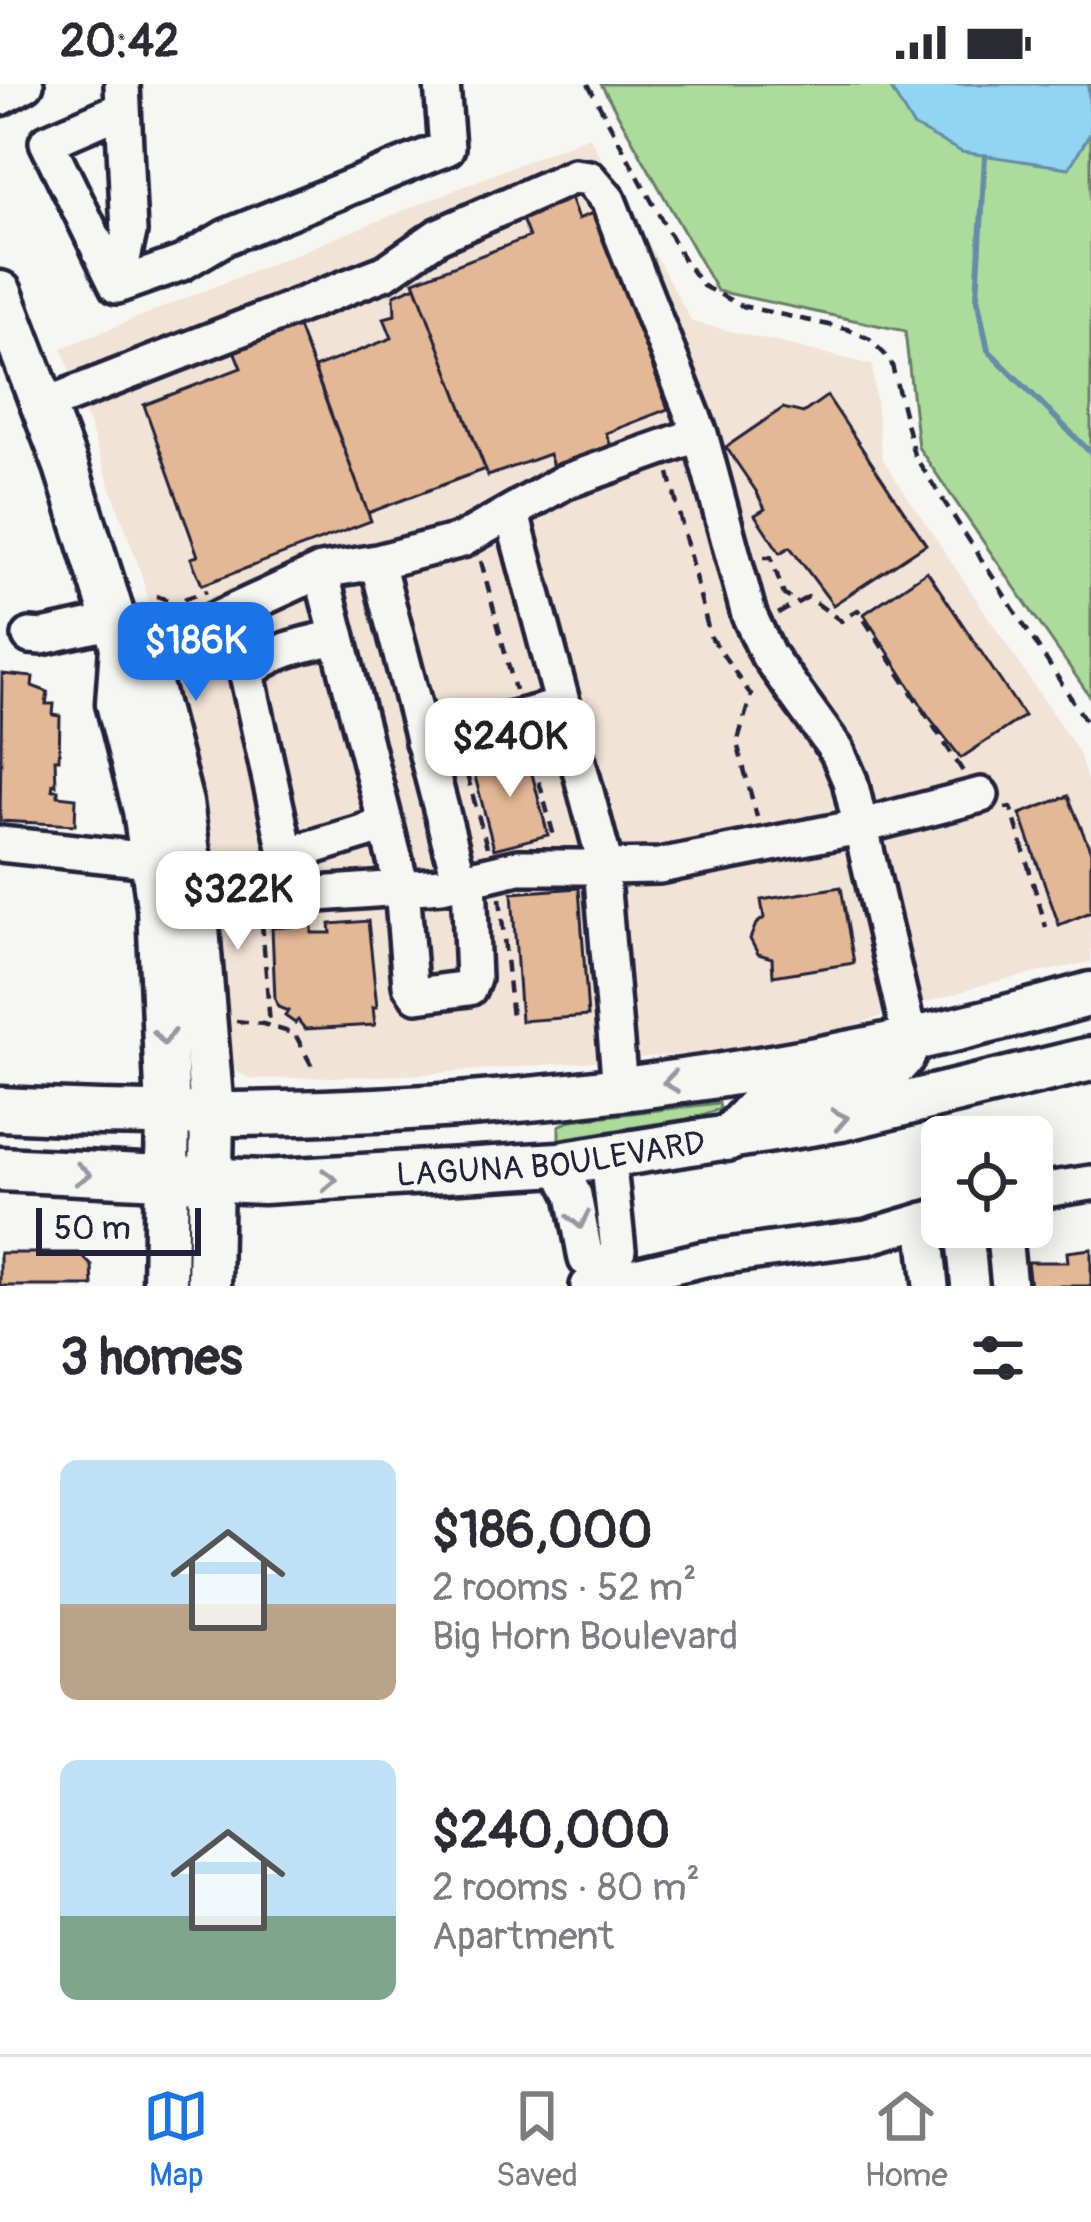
<!DOCTYPE html>
<meta charset="utf-8">
<style>
:root{--surface:#fff;--page:#f7f7f7;--text:#2b2b33;--muted:#7c7c81;--line:#e1e1e2;--accent:#1a73e8}
body{margin:0;font-family:Pangolin,sans-serif;background:var(--page);color:var(--text);height:100vh;display:flex;flex-direction:column;font-size:45px;white-space:nowrap}
*{box-sizing:border-box;margin:0}
p{font-size:39px;color:var(--muted)}
.icon{flex:none;width:66px;height:66px;fill:none;stroke:currentColor;stroke-width:2;stroke-linecap:round;stroke-linejoin:round}
.map{position:relative;height:1202px;overflow:hidden}
.drawer{display:flex;flex-direction:column;background:var(--surface);flex:1}
.drawer>*{flex:none}
.buttons{position:absolute;left:921px;top:1032px;display:grid;gap:24px}
.buttons a{display:grid;place-items:center;width:132px;height:132px;border-radius:18px;background:var(--surface);box-shadow:0 6px 30px #0003;font-size:60px}
.scale{position:absolute;left:36px;bottom:30px;width:165px;box-sizing:border-box;padding-left:12px;border:6px solid #22223b;border-top:0;font-size:33px;line-height:42px;white-space:nowrap;color:#22223b;-webkit-text-stroke:9px #f6f6f2;paint-order:stroke}
.price{position:absolute;translate:-50% -102px;padding:0 27px;border-radius:24px;background:#fff;color:#222;font-size:39px;line-height:78px;filter:drop-shadow(0 3px 6px #0008)}
.price::after{content:'';position:absolute;left:50%;top:72px;width:36px;height:27px;margin-left:-18px;background:inherit;clip-path:polygon(0 0,100% 0,50% 100%)}
.price.on{background:var(--accent);color:#fff}
ul{padding:0;list-style:none}
li{display:flex;align-items:center;gap:36px;height:300px;padding:0 60px}
li span{display:grid;place-items:center;flex:none;width:336px;height:240px;border-radius:18px;color:#555}
li>.icon{margin-inline-start:auto}
span .icon{width:144px;height:144px;fill:#fffc;stroke-width:1}
li b{font-size:51px}
h2{display:flex;justify-content:space-between;align-items:center;height:144px;padding:0 60px;font-size:51px}
.status{display:flex;justify-content:space-between;align-items:center;height:84px;padding:0 60px;background:var(--surface);direction:ltr}
.status svg{height:33px;fill:currentColor}
.tabs{display:flex;justify-content:space-around;align-items:center;height:168px;border-top:3px solid var(--line);background:var(--surface);font-size:33px;color:var(--muted)}
.tabs a{display:grid;justify-items:center;gap:6px}
.tabs .on{color:var(--accent)}
.map>svg:first-child{display:block}
.built{fill:#f1e3d6}
.green{fill:#addb9a;stroke:#687e6a;stroke-width:3}
.water{fill:#91d5f3;stroke:#658da9;stroke-width:3}
.lines{fill:none;stroke-linecap:round;stroke-linejoin:round}
.stream{stroke:#658da9;stroke-width:6}
.building{fill:#e4b894;stroke:#22223b;stroke-width:3}
.minor-casing{stroke:#22223b;stroke-width:42}
.major-casing{stroke:#22223b;stroke-width:51}
.path{stroke:#22223b;stroke-width:4.5;stroke-dasharray:12 9;stroke-linecap:butt}
.minor{stroke:#f6f6f2;stroke-width:33}
.major{stroke:#f6f6f2;stroke-width:42}
.oneway{stroke:#9797a0}
.labels{text-anchor:middle;stroke-width:10;stroke-linejoin:round;paint-order:stroke}
.street-label{font-size:33px;fill:#22223b;stroke:#f6f6f2}
</style>
<div class="status"><b>20:42</b><svg viewBox="0 0 49 12"><path d="M0 12V9h3v3zM5 12V6h3v6zM10 12V3h3v9zM15 12V0h3v12zM26 1h20v11H26zM47 4h2v5h-2z"/></svg></div>
<div class="map">
<svg width="1091" height="1202" viewBox="0 0 1091 1202">
<rect width="100%" height="100%" fill="#f6f6f2"/>
<filter id="ink" filterUnits="userSpaceOnUse"><feTurbulence type="fractalNoise" baseFrequency=".00833" numOctaves="2"/><feDisplacementMap in="SourceGraphic" scale="24" xChannelSelector="R" yChannelSelector="G"/><feConvolveMatrix kernelMatrix="1 2 1 2 8 2 1 2 1" color-interpolation-filters="sRGB"/></filter>
<g filter="url(#ink)">
<path class="built" d="M589,52L692,238L872,281L882,374L1079,669L1091,711V878L989,899L851,942L715,968L409,991L250,995L236,987L228,975L169,603L141,489L62,264Z"/>
<path class="green" d="M601,0H1091V614L918,363L905,247L717,207Z
M719,1019L720,1025L693,1034L559,1055V1042L572,1036Z"/>
<path class="water" d="M888,0H1088L1091,48L1069,84L962,68L913,42Z"/>
<g class="lines">
<path class="stream" d="M985,72L977,213L988,266L1091,369"/>
</g>
<path class="building" d="M567,106L578,135L595,128L668,325L606,349L613,367L555,388L549,370L488,392L414,197L529,153L518,125Z
M416,202L485,385L368,429L314,284L392,254L384,234L395,231L394,211Z
M295,235L371,437L202,501L191,474L198,472L144,321L241,284L231,259Z
M827,312L926,460L833,521L790,463L780,469L755,431L765,425L756,407L726,363L783,324L803,329Z
M927,487L1024,632L961,674L929,633L864,530Z
M2,590L33,593L32,602L48,608L46,620H54L53,631L60,632L59,675H55L56,701L53,700L52,706H58V712L76,714L75,741L0,737Z
M526,667L548,751L494,765L472,681Z
M1068,712L1091,768V828L1059,841L1020,730Z
M841,803L854,879L773,892L772,874L758,870L750,855L756,840L764,834L761,816Z
M579,804L588,932L521,937L512,809Z
M368,837L377,923H373L375,941L305,945L298,936L295,939L285,932L288,927L278,923L275,915L272,844L312,841V849H331L330,840Z
M1091,1165V1202H1030L1027,1178H1068L1067,1168Z
M0,1169H79L92,1182L93,1202H0Z"/>
<g class="lines">
<defs>
<path id="minor" d="M0,14L26,0
M123,25L47,58L117,202L182,179L226,153L447,64L442,0
M117,202L129,148L122,0
M45,321L386,188L438,152L574,92L589,94L608,116L700,350L749,531L768,571L837,667L850,697L910,955
M512,430L606,783
M377,478L460,798
M321,487L402,804L410,901L417,911L469,904L473,895L469,796
M30,552L42,553L115,537
M338,553C309,559 267,567 247,590L285,764L293,769L386,741
M122,562L208,539L321,487L377,478L462,456L564,398L700,350
M423,658L563,622
M0,760L150,776
M601,783L659,782L859,743L981,711
M195,819L442,801L518,783H601L620,1005
M559,1080L574,1111L586,1175L606,1183
M1032,1108L1091,1099
M924,1136L931,1202
M1003,1143L1009,1202
M588,1202L704,1175L867,1153L942,1131
M607,1202L606,1183L618,1166L608,1074"/>
<g id="major">
<path d="M0,209L66,382L122,562L151,604L181,719L195,819L212,1029L209,1202"/>
<path d="M122,562L118,619L145,726L159,823L168,1029L165,1202"/>
<path d="M0,1025C367,1044 737,1012 1091,910"/>
<path d="M727,1055L761,1019L869,997L890,986L903,972L910,955"/>
<path id="s1" d="M0,1085L263,1098L559,1080L841,1035L1091,975"/>
</g>
</defs>
<use href="#minor" class="minor-casing"/>
<use href="#major" class="major-casing"/>
<path class="path" d="M588,0L682,173L703,202L742,222L847,245L870,255L891,277L914,371L1091,645
M669,389L710,552L751,611L737,659L757,733
M764,473H771L784,511L799,518L808,513L841,537L858,526L964,689
M481,477L515,606
M156,512L173,518
M184,515L207,507
M778,530L799,518
M528,657L555,756
M1005,724L1011,723L1046,843
M487,763L464,680L530,663
M500,814L512,934
M262,839L270,941
M236,937L263,940L295,950L314,986"/>
<use href="#minor" class="minor"/>
<use href="#major" class="major"/>
</g>
<defs><path id="oneway-chevron" d="M-2-3.5L2.5 0L-2 3.5" fill="none" stroke-width="1.6" stroke-linecap="round" stroke-linejoin="round" transform="scale(3)"/></defs>
<g class="oneway">
<use href="#oneway-chevron" transform="translate(164 953) rotate(87)"/>
<use href="#oneway-chevron" transform="translate(671 998) rotate(172)"/>
<use href="#oneway-chevron" transform="translate(840 1035) rotate(-11)"/>
<use href="#oneway-chevron" transform="translate(83 1090) rotate(4)"/>
<use href="#oneway-chevron" transform="translate(329 1096) rotate(-2)"/>
<use href="#oneway-chevron" transform="translate(579 1136) rotate(78)"/>
</g>
</g>
<g class="labels">
<g class="street-label">
<text dy="12" stroke="none"><textPath href="#s1" startOffset="552">LAGUNA BOULEVARD</textPath></text>
</g>
</g>
</svg>
<div class="buttons">
<a><svg class="icon" aria-label="locate" viewBox="0 0 24 24"><circle cx="12" cy="12" r="6"/><path d="M12 2v4M12 18v4M2 12h4M18 12h4"/></svg></a>
</div>
<div class="scale">50 m</div>
<b class="price on" style="left:196px;top:620px">$186K</b>
<b class="price" style="left:510px;top:716px">$240K</b>
<b class="price" style="left:238px;top:869px">$322K</b>
</div>
<section class="drawer">
<h2>3 homes<svg class="icon" aria-label="filters" viewBox="0 0 24 24"><path d="M4 7h16M4 17h16"/><circle cx="9" cy="7" r="2"/><circle cx="15" cy="17" r="2"/></svg></h2>
<ul>
<li><span style="background:linear-gradient(#bfe0f5 60%,#b9a48a 0)"><svg class="icon" aria-label="home" viewBox="0 0 24 24"><path d="M3 11l9-7 9 7M6 9v11h12V9"/></svg></span><div><b>$186,000</b><p>2 rooms · 52 m²</p><p>Big Horn Boulevard</p></div></li>
<li><span style="background:linear-gradient(#bfe0f5 65%,#7fa58c 0)"><svg class="icon" aria-label="home" viewBox="0 0 24 24"><path d="M3 11l9-7 9 7M6 9v11h12V9"/></svg></span><div><b>$240,000</b><p>2 rooms · 80 m²</p><p>Apartment</p></div></li>
</ul>
</section>
<nav class="tabs">
<a class="on"><svg class="icon" aria-label="map" viewBox="0 0 24 24"><path d="M3 6l6-2 6 2 6-2v14l-6 2-6-2-6 2zM9 4v14M15 6v14"/></svg>Map</a>
<a><svg class="icon" aria-label="saved" viewBox="0 0 24 24"><path d="M7 4h10v16l-5-4-5 4z"/></svg>Saved</a>
<a><svg class="icon" aria-label="home" viewBox="0 0 24 24"><path d="M3 11l9-7 9 7M6 9v11h12V9"/></svg>Home</a>
</nav>
